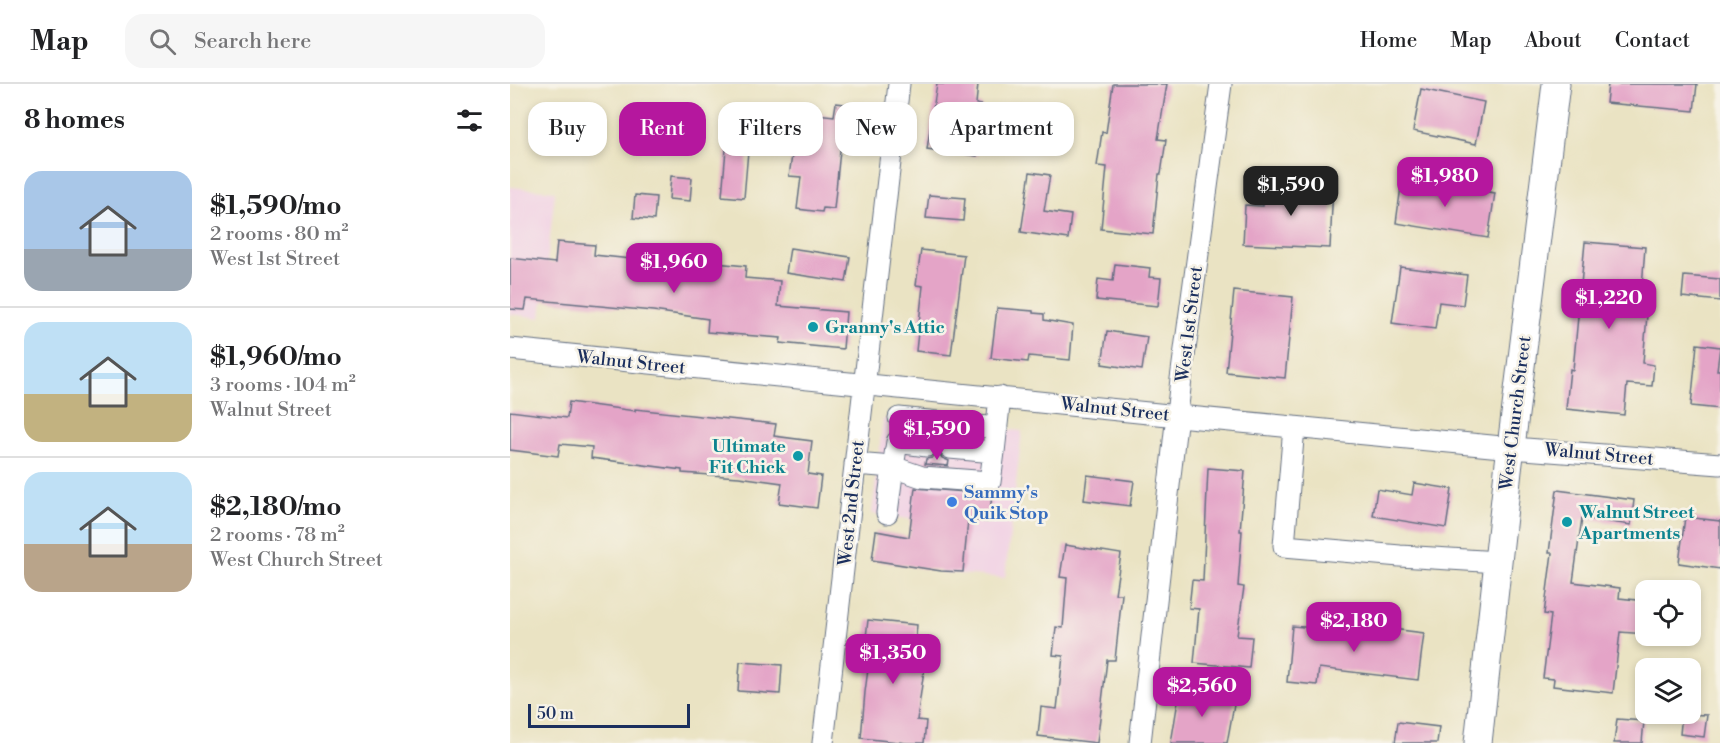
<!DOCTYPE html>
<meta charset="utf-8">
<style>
:root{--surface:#fff;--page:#f6f6f6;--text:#202124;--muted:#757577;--line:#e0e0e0;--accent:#b5179e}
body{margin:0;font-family:"Libre Bodoni",serif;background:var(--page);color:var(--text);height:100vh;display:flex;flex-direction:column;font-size:22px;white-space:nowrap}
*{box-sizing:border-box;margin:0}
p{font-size:20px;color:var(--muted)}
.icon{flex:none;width:33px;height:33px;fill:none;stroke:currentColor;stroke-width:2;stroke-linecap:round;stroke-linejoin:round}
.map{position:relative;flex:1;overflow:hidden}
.sheet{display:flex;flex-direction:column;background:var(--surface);width:510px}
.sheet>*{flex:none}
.banner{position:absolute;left:18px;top:18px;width:570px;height:54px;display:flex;gap:12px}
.fabs{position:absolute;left:1125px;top:496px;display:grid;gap:12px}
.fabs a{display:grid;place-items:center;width:66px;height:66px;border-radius:12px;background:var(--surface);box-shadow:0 3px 9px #0003;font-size:30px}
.scale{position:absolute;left:18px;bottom:15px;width:162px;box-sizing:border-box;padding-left:6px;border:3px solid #1b2f5e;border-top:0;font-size:16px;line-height:21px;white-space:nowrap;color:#1b2f5e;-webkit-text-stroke:4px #f7f3e8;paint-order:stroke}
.price{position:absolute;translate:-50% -51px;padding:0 14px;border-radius:12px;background:var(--accent);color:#fff;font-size:20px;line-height:39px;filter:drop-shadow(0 2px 3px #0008)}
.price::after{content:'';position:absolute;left:50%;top:36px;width:18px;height:14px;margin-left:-9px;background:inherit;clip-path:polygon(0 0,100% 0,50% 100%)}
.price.selected{background:#222;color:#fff}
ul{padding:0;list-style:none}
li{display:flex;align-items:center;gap:18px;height:150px;padding:0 24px}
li+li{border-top:2px solid var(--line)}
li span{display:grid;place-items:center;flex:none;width:168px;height:120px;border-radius:18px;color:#555}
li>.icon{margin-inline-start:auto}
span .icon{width:72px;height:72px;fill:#fffc;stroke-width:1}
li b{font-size:26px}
h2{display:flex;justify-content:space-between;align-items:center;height:72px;padding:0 24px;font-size:26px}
.chip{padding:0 21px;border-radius:18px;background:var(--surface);box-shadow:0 3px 9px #0003;font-size:21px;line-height:54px}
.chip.selected{background:var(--accent);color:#fff}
header{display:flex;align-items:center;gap:36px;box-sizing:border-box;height:84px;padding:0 30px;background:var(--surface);border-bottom:2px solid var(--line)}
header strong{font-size:28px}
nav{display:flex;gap:33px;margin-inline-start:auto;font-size:21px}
.search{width:420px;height:54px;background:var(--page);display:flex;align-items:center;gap:15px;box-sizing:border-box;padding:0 21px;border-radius:18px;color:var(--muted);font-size:22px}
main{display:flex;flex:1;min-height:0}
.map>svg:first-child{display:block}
.built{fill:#f1d0e4}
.building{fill:#e4a4c7}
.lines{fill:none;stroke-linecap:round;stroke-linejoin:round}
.minor-casing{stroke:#636e81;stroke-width:23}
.major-casing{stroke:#636e81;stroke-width:29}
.minor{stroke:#fff;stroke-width:21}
.major{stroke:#fff;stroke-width:27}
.culture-dot{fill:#0f9aa8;stroke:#f7f3e8;stroke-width:2}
.shop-dot{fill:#3f7fe0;stroke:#f7f3e8;stroke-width:2}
.labels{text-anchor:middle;stroke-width:5;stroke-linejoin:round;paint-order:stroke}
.street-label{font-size:18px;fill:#1b2f5e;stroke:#f7f3e8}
.culture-label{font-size:18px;font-weight:bold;fill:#0d838f;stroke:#f7f3e8;text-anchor:start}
.shop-label{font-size:18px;font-weight:bold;fill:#366cbe;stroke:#f7f3e8;text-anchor:start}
</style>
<header>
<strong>Map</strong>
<div class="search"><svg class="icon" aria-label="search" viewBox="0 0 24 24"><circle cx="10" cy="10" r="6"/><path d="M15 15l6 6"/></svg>Search here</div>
<nav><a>Home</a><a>Map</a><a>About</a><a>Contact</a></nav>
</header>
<main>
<section class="sheet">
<h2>8 homes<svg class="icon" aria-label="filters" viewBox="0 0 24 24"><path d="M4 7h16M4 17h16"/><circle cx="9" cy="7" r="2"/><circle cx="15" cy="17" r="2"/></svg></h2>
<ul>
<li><span style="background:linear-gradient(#a9c7e8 65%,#9aa5b1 0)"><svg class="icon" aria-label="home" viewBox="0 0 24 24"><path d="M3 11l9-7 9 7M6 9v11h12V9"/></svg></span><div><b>$1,590/mo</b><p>2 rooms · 80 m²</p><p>West 1st Street</p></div></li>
<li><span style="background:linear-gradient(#bfe0f5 60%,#c2b280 0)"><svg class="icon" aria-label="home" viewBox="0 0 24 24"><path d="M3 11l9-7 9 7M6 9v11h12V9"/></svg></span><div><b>$1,960/mo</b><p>3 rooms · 104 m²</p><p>Walnut Street</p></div></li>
<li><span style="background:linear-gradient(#bfe0f5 60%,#b9a48a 0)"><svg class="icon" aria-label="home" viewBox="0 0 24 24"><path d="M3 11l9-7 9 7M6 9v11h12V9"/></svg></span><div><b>$2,180/mo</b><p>2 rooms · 78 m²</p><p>West Church Street</p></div></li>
</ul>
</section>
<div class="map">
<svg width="1210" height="659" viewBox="0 0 1210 659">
<rect width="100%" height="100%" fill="#f7f3e8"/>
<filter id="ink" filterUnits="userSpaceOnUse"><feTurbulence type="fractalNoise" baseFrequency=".0167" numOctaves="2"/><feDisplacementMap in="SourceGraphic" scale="12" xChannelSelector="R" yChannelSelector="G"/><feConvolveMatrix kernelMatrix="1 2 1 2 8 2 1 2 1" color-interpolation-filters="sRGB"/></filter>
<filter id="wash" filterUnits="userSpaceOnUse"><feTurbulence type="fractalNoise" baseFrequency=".008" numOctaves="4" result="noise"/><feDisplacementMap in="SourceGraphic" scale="24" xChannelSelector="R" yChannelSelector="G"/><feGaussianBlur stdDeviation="1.35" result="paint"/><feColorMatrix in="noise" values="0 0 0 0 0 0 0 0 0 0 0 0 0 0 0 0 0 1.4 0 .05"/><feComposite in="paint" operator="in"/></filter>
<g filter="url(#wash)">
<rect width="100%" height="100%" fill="#eae3c3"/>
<path class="built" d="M0,103L45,107L31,234L0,230Z
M373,335L512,347L495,494L430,488L436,440L362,430Z"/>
<g id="blocks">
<path class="building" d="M427,0H468L466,20L472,21L467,72L417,65Z
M603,0H657L648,55L656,56L651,90H649L643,150L591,145L597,83L587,82L592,48L596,49Z
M1098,0H1187L1184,27L1096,19Z
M911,5L974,18L966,60L903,47Z
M326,19L352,22L348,59L331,57L324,125L313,124L312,128L287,125L291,93L279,92L283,65H284L289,28L324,32Z
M216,65L238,67L234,114L212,112Z
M520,88L540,91L534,127L561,131L558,155L511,148Z
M161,92L182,94L180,117L159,115Z
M892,95L985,109L978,154L886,139Z
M754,98L823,102L820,164L733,160L735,121L753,122Z
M125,111L146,113L144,136L123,134Z
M419,111L455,114L453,137L416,134Z
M47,158L85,161L84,171L149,178L150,170L187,175L186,177L236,182L235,194L270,197L268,222L336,228L333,265L270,259L271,254L197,248L198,235L143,227L17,215L15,226L0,225V174L45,179Z
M1075,158L1135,163L1130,231H1137L1133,279L1144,281L1142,302L1117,300L1114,331L1056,325L1060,285L1063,286Z
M280,164L340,173L336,198L276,189Z
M411,166L454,171L441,271L406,267L413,202L406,201Z
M605,180L640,184L639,193L651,194L648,222L586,216L588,195L603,197Z
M890,183L957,191L953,221L929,218L925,245L882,239Z
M1174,192L1210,195V217L1172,213Z
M724,207L783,213L775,294L716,288Z
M487,224L523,227V229L534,230V236L563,241L560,276L519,272L518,278L481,274Z
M597,247L637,253L632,286L592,280Z
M1187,260L1210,263L1207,286H1210V325L1181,322Z
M59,318L125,327V325L266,340L264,352L302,357L298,390L311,392L307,424L269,419L272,399L229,393L172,389V386L81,374L82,363L50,360L48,372L0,366V327L57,334Z
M428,368L432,374L439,377L438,382L415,380L416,375L422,374Z
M698,384L735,387L730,447H732L728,502L734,503L727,552L742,553L739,584L684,579L689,525L679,524L682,496L693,497Z
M577,391L624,397L620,422L574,416Z
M904,399L942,405L936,444L863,432L867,405L902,411Z
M405,404L482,410L479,438L458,436L453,488L431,487L362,476L366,447L399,453Z
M1047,406L1124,416L1121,441L1072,434L1063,498L1110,504L1109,514L1136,517V550L1110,548L1103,609L1043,602L1044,595L1033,594L1041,531L1034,530L1042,469H1039Z
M1175,433L1210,437V485L1169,479Z
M555,461L611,470L605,510H612L605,576H597L587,659L528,652L531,623L547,625L553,572L543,571L546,543L553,544L557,494L550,493Z
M358,536L407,541L403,585L414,586L407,636L416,637L414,659H397L351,654L355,608L361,562H355Z
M842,540L914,549L908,596L809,584L807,601L777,598L782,542L841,547Z
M230,578L272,581L270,610L228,607Z
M670,605L725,615L717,659H661Z
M1172,630L1197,631L1194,653L1170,650Z
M1107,635L1134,637L1132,659H1104Z
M888,638L929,643L927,659H885Z"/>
</g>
</g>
<g filter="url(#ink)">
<use href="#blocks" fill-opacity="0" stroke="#636e81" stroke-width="1.5"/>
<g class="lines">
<defs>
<path id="minor" d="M0,265L668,332L1002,364L1210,380
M389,334L487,344
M784,343L774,462L890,472L989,478
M417,362L387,358L383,383L412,393L480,398L484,368
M440,364L484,368L490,313
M345,380L383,383L377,429
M313,659L389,0
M630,659L671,295L711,0"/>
<path id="major" d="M968,659L998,387L1046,0"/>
</defs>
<use href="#minor" class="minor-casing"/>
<use href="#major" class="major-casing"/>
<use href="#minor" class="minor"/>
<use href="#major" class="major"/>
</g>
</g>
<g class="culture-dot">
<circle cx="303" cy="243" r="6"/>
<circle cx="288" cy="372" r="6"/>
<circle cx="1057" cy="438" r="6"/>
</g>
<circle class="shop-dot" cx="442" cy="418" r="6"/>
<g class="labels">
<g class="street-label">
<text transform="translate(679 240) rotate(-83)" y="6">West 1st Street</text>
<text transform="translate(121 278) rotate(6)" y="6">Walnut Street</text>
<text transform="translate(605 325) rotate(6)" y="6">Walnut Street</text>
<text transform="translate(1005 329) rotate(-83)" y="6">West Church Street</text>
<text transform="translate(1089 370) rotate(5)" y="6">Walnut Street</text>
<text transform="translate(341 419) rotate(-84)" y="6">West 2nd Street</text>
</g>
<g class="culture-label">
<text x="315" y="249">Granny's Attic</text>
<text x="276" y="368" text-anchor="end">Ultimate<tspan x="276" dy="21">Fit Chick</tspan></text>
<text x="1069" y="434">Walnut Street<tspan x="1069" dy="21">Apartments</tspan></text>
</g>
<g class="shop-label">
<text x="454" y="414">Sammy's<tspan x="454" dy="21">Quik Stop</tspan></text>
</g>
</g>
</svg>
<div class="fabs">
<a><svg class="icon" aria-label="locate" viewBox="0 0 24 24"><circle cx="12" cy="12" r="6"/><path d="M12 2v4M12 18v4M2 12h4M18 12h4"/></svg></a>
<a><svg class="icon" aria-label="layers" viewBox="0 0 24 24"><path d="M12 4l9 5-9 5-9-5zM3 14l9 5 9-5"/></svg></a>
</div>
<div class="scale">50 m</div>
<b class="price" style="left:935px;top:124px">$1,980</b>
<b class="price selected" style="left:781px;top:133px">$1,590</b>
<b class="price" style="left:164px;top:210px">$1,960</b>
<b class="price" style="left:1099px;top:246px">$1,220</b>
<b class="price" style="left:427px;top:377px">$1,590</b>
<b class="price" style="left:844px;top:569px">$2,180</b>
<b class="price" style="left:383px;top:601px">$1,350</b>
<b class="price" style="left:692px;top:634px">$2,560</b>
<div class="banner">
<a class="chip">Buy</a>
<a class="chip selected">Rent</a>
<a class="chip">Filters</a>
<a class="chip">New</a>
<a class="chip">Apartment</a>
</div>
</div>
</main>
